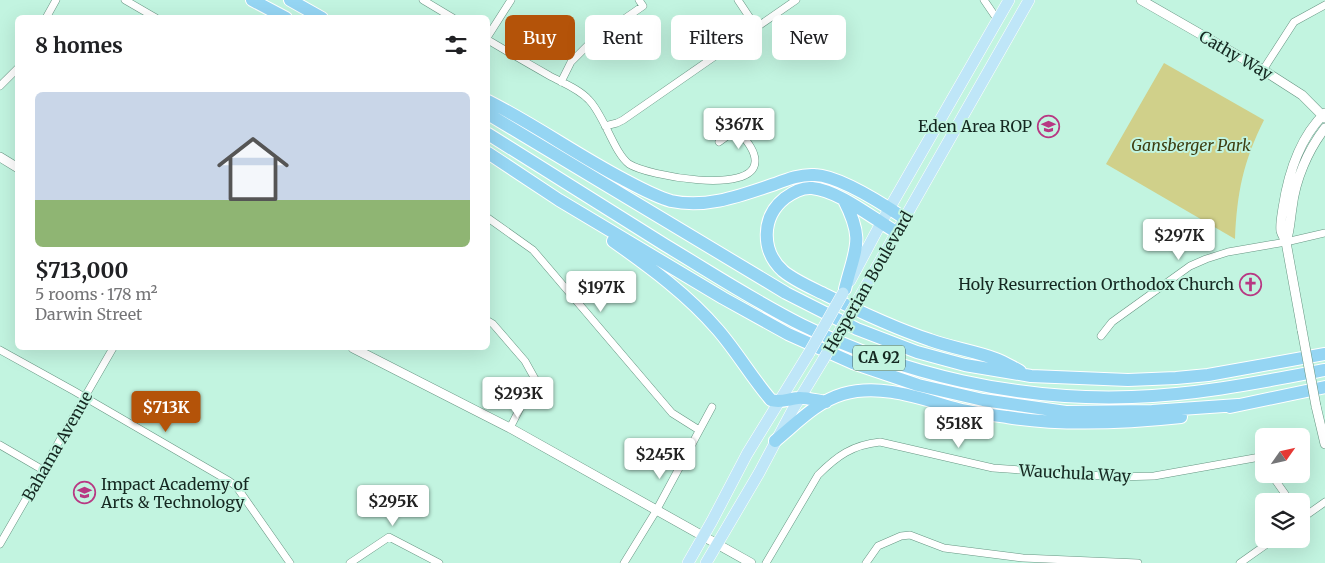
<!DOCTYPE html>
<meta charset="utf-8">
<style>
:root{--surface:#fff;--page:#f2f2f2;--text:#202124;--muted:#757577;--accent:#b45309}
body{margin:0;font-family:Merriweather,serif;background:var(--page);color:var(--text);height:100vh;display:flex;flex-direction:column;font-size:19px;white-space:nowrap}
*{box-sizing:border-box;margin:0}
p{font-size:16px;color:var(--muted)}
.icon{flex:none;width:28px;height:28px;fill:none;stroke:currentColor;stroke-width:2;stroke-linecap:round;stroke-linejoin:round}
.map{position:relative;flex:1;overflow:hidden}
.details{position:absolute;left:15px;top:15px;width:475px;height:335px;display:flex;flex-direction:column;background:var(--surface);border-radius:8px;box-shadow:0 5px 20px #0002}
.details>*{flex:none}
.banner{position:absolute;left:505px;top:15px;width:475px;height:45px;display:flex;gap:10px}
.needle{width:32px;rotate:56deg}
.buttons{position:absolute;left:1255px;top:428px;display:grid;gap:10px}
.buttons a{display:grid;place-items:center;width:55px;height:55px;border-radius:8px;background:var(--surface);box-shadow:0 5px 20px #0002;font-size:25px}
.price{position:absolute;translate:-50% -42px;padding:0 11px;border-radius:5px;background:#fff;color:#222;font-size:16px;line-height:32px;filter:drop-shadow(0 1px 2px #0008)}
.price::after{content:'';position:absolute;left:50%;top:30px;width:15px;height:11px;margin-left:-8px;background:inherit;clip-path:polygon(0 0,100% 0,50% 100%)}
.price.on{background:var(--accent);color:#fff}
ul{padding:0;list-style:none}
li{display:grid;align-content:center;gap:10px;height:265px;padding:0 20px}
li span{display:grid;place-items:center;height:155px;border-radius:8px;color:#555}
li>.icon{margin-inline-start:auto}
span .icon{width:90px;height:90px;fill:#fffc;stroke-width:1}
li b{font-size:21px}
h2{display:flex;justify-content:space-between;align-items:center;height:60px;padding:0 20px;font-size:21px}
.tag{padding:0 18px;border-radius:8px;background:var(--surface);box-shadow:0 5px 20px #0002;font-size:18px;line-height:45px}
.tag.on{background:var(--accent);color:#fff}
.map>svg:first-child{display:block}
.green{fill:#d0d08a}
.lines{fill:none;stroke-linecap:round;stroke-linejoin:round}
.minor-casing{stroke:#679683;stroke-width:8}
.tertiary-casing{stroke:#679683;stroke-width:10}
.primary-casing{stroke:#fff;stroke-width:12}
.motorway-casing{stroke:#fff;stroke-width:14}
.minor{stroke:#fff;stroke-width:7}
.tertiary{stroke:#fff;stroke-width:9}
.primary{stroke:#bfe6f8;stroke-width:11}
.motorway{stroke:#95d5f3;stroke-width:12}
.tertiary-bridge-casing{stroke:#679683;stroke-width:10;stroke-linecap:butt}
.primary-bridge-casing{stroke:#fff;stroke-width:12;stroke-linecap:butt}
.tertiary-bridge{stroke:#fff;stroke-width:9}
.primary-bridge{stroke:#bfe6f8;stroke-width:11}
.labels{text-anchor:middle;stroke-width:4;stroke-linejoin:round;paint-order:stroke}
.shield{fill:#c2f4e0;stroke:#49655a;stroke-width:1}
.shield-label{font-size:15px;font-weight:bold;fill:#152821}
.street-label{font-size:16px;fill:#152821;stroke:#c2f4e0}
.poi-label{font-size:16px;fill:#152821;stroke:#c2f4e0;text-anchor:end}
.park-label{font-size:16px;font-style:italic;fill:#3e3e12;stroke:#c2f4e0}
</style>
<div class="map">
<svg width="1325" height="563" viewBox="0 0 1325 563">
<rect width="100%" height="100%" fill="#c2f4e0"/>
<path class="green" d="M1164,63L1264,120C1243,162 1237,193 1235,239L1106,164Z"/>
<g class="lines">
<defs>
<path id="minor" d="M125,0L156,18
M423,0L453,18
M738,0L756,27
M984,0L997,19
M46,18L56,0
M488,36L511,0
M488,40C508,52 529,64 550,76C563,83 579,89 589,100C604,115 614,153 629,164C648,176 753,195 755,162C756,150 744,138 737,129
M1263,70L1294,22L1325,5
M561,82L571,62L591,42L643,6L639,0
M0,86L18,68
M605,126L617,123L623,120L796,0
M719,142L758,114
M488,218L533,250L672,413L699,430
M488,321L493,324L525,361L535,379L510,428
M1101,336L1112,322L1190,266L1206,259L1228,252L1286,242L1325,233
M0,350L74,391L229,481L236,486L290,563
M0,445L43,470
M1271,474L1290,501
M1301,519L1325,502
M0,544L113,348
M350,563L389,537L439,563
M624,563L656,511L712,407
M766,563L818,475C837,456 852,445 880,442L993,468L1117,477L1154,476L1260,457L1264,463
M866,563L878,546L901,536L910,535L944,548L1023,558L1138,563
M1240,563L1274,539"/>
<path id="tertiary" d="M1141,0L1263,70L1302,95L1325,118
M0,157L18,168
M1286,242C1290,230 1290,220 1292,208C1295,180 1308,150 1325,128
M1302,330L1286,242C1285,239 1282,235 1281,231C1280,224 1282,215 1283,208C1288,175 1300,137 1325,113
M353,348L510,428L751,563
M1316,406L1325,444"/>
<path id="primary" d="M850,281L881,223L1009,0
M858,300L1029,0
M688,563L712,521L747,454L809,353
M706,563L759,473L792,411L823,360"/>
<path id="motorway" d="M252,0L286,18
M290,0L322,18
M488,101C534,124 577,155 623,179C638,187 654,196 671,201C707,209 742,195 775,184C788,179 801,174 815,175C840,176 883,204 904,218
M488,114L786,293L857,329L917,352L965,365L1031,376L1128,380L1176,378L1208,375L1325,354
M488,134C546,171 605,208 665,245C710,272 754,301 802,325C904,375 1018,401 1132,397C1197,395 1261,382 1325,370
M488,153L559,200L723,298L788,334L853,363L918,385L983,400L1066,412L1152,411L1238,405
M844,200C865,241 855,248 845,289
M896,232C872,218 840,191 812,188C802,187 793,192 785,198C761,217 761,251 783,271C795,281 812,288 826,295C860,312 894,328 930,340C952,348 975,351 996,359C1004,362 1012,367 1020,371
M613,241C651,268 688,295 718,330C737,352 752,378 771,400C781,403 788,399 798,398C805,397 818,401 826,402
M1230,407L1325,387
M775,441C797,423 816,402 843,394C882,383 921,399 958,409C974,413 991,415 1007,417C1063,426 1125,423 1181,417"/>
</defs>
<use href="#minor" class="minor-casing"/>
<use href="#tertiary" class="tertiary-casing"/>
<use href="#primary" class="primary-casing"/>
<use href="#motorway" class="motorway-casing"/>
<use href="#minor" class="minor"/>
<use href="#tertiary" class="tertiary"/>
<use href="#primary" class="primary"/>
<use href="#motorway" class="motorway"/>
<defs>
<path id="tertiary-bridge" d="M1302,330L1316,406"/>
<path id="primary-bridge" d="M809,353L843,293
M823,360L858,300"/>
</defs>
<use href="#tertiary-bridge" class="tertiary-bridge-casing"/>
<use href="#primary-bridge" class="primary-bridge-casing"/>
<use href="#tertiary-bridge" class="tertiary-bridge"/>
<use href="#primary-bridge" class="primary-bridge"/>
</g>
<defs>
<symbol id="school-ring" viewBox="-11 -11 22 22"><circle r="9.5" fill="#c2f4e0" stroke="#b83883" stroke-width="1.5"/><path d="M0-5L7-2L0 1L-7-2ZM-4 1L0 2.5L4 1V4Q0 6-4 4Z" fill="#b83883"/></symbol>
<symbol id="church-ring" viewBox="-11 -11 22 22"><circle r="9.5" fill="#c2f4e0" stroke="#b83883" stroke-width="1.5"/><path d="M-1.2-6h2.4v3.5h3.3v2.4h-3.3V6h-2.4V-.1h-3.3v-2.4h3.3Z" fill="#b83883"/></symbol>
</defs>
<g fill-rule="evenodd">
<use href="#school-ring" x="1036" y="114" width="25" height="25"/>
<use href="#church-ring" x="1238" y="272" width="25" height="25"/>
<use href="#school-ring" x="72" y="480" width="25" height="25"/>
</g>
<g class="labels">
<rect class="shield" x="853" y="345.5" width="52" height="25" rx="4"/>
<g class="shield-label">
<text x="879" y="363">CA 92</text>
</g>
<g class="street-label">
<text transform="translate(1236 55) rotate(30)" y="6">Cathy Way</text>
<text transform="translate(868 282) rotate(-60)" y="6">Hesperian Boulevard</text>
<text transform="translate(57 446) rotate(-60)" y="6">Bahama Avenue</text>
<text transform="translate(1075 473) rotate(3)" y="6">Wauchula Way</text>
</g>
<g class="poi-label">
<text x="1032" y="132">Eden Area ROP</text>
<text x="1234" y="290">Holy Resurrection Orthodox Church</text>
<text x="101" y="490" text-anchor="start">Impact Academy of<tspan x="101" dy="18">Arts &amp; Technology</tspan></text>
</g>
<g class="park-label">
<text x="1191" y="151">Gansberger Park</text>
</g>
</g>
</svg>
<div class="buttons">
<a><svg class="needle" viewBox="-14 -14 28 28"><path d="M0-13l5 13h-10z" fill="#e53935"/><path d="M0 13l5-13h-10z" fill="#757577"/></svg></a>
<a><svg class="icon" aria-label="layers" viewBox="0 0 24 24"><path d="M12 4l9 5-9 5-9-5zM3 14l9 5 9-5"/></svg></a>
</div>
<b class="price" style="left:739px;top:150px">$367K</b>
<b class="price" style="left:1179px;top:261px">$297K</b>
<b class="price" style="left:601px;top:313px">$197K</b>
<b class="price" style="left:518px;top:419px">$293K</b>
<b class="price on" style="left:166px;top:433px">$713K</b>
<b class="price" style="left:959px;top:449px">$518K</b>
<b class="price" style="left:660px;top:480px">$245K</b>
<b class="price" style="left:393px;top:527px">$295K</b>
<div class="banner">
<a class="tag on">Buy</a>
<a class="tag">Rent</a>
<a class="tag">Filters</a>
<a class="tag">New</a>
</div>
<section class="details">
<h2>8 homes<svg class="icon" aria-label="filters" viewBox="0 0 24 24"><path d="M4 7h16M4 17h16"/><circle cx="9" cy="7" r="2"/><circle cx="15" cy="17" r="2"/></svg></h2>
<ul>
<li><span style="background:linear-gradient(#c9d6e8 70%,#8fb573 0)"><svg class="icon" aria-label="home" viewBox="0 0 24 24"><path d="M3 11l9-7 9 7M6 9v11h12V9"/></svg></span><div><b>$713,000</b><p>5 rooms · 178 m²</p><p>Darwin Street</p></div></li>
</ul>
</section>
</div>
